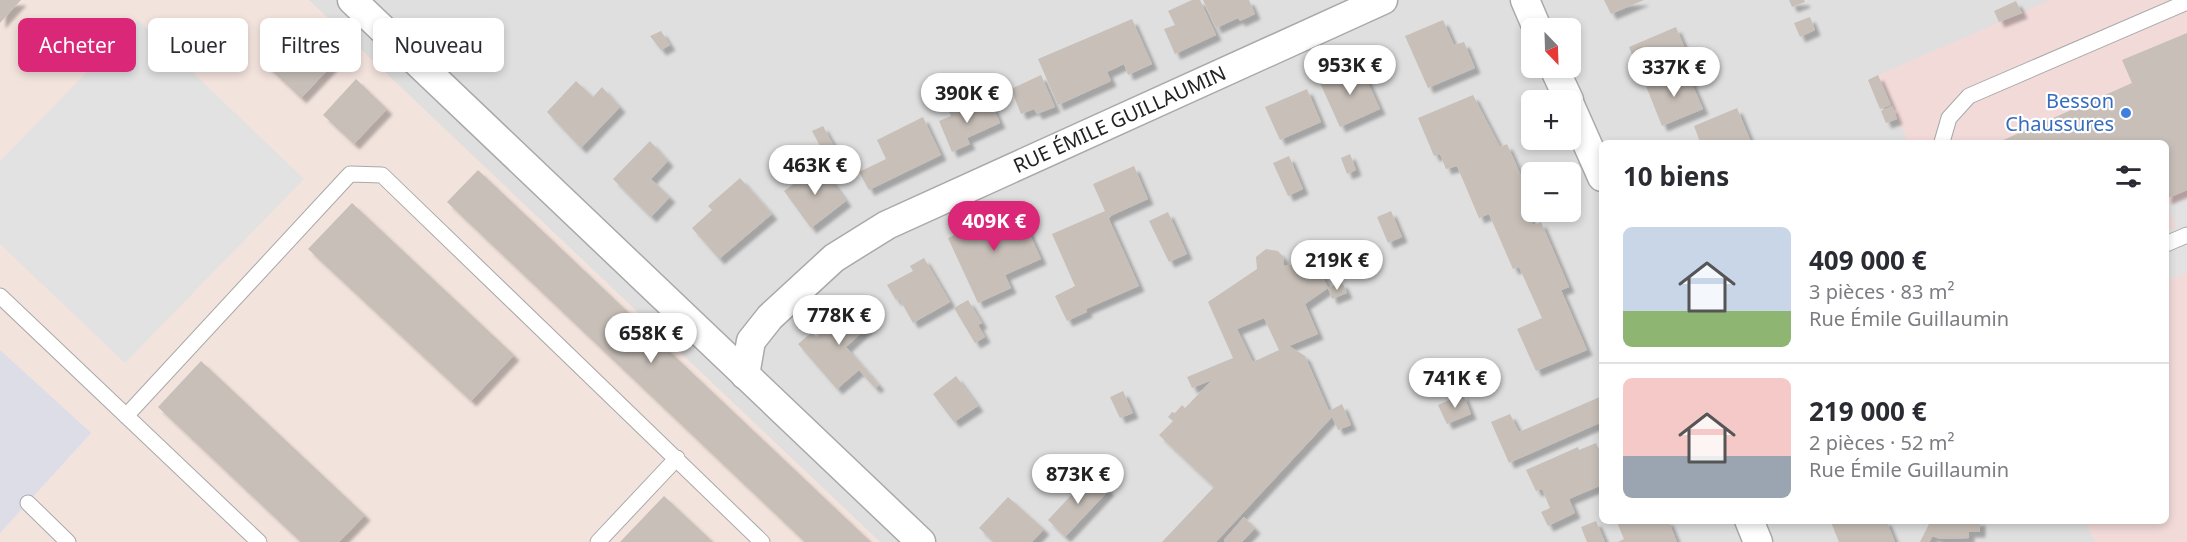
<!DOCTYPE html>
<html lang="fr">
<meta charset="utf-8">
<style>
:root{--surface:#fff;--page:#f7f7f7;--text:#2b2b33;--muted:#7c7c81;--line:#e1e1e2;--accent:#db2777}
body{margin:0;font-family:"Noto Sans",sans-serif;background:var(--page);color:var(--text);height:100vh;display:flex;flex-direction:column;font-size:22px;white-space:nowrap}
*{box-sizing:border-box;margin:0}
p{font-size:20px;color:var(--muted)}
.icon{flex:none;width:33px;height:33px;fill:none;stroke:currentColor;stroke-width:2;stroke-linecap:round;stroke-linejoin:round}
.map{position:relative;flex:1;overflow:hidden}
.details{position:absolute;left:1599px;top:140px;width:570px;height:384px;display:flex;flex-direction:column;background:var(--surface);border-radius:9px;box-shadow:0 3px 9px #0003}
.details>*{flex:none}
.guide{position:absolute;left:18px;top:18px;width:570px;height:54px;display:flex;gap:12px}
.needle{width:39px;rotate:157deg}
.buttons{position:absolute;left:1521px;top:18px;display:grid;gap:12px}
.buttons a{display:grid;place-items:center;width:60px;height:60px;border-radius:9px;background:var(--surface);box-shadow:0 3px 9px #0003;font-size:30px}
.price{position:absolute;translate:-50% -51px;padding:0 14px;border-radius:21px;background:#fff;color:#222;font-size:20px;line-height:39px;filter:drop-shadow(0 2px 3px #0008)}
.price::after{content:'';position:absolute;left:50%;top:36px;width:18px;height:14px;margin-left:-9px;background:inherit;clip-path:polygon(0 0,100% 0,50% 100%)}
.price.on{background:var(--accent);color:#fff}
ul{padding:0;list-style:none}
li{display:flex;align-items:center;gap:18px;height:150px;padding:0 24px}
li+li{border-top:2px solid var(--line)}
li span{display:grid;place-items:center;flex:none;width:168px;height:120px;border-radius:9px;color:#555}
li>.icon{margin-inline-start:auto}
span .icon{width:72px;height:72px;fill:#fffc;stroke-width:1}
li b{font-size:26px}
h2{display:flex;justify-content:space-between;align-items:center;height:72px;padding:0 24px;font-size:26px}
.pill{padding:0 21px;border-radius:9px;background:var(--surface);box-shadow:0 3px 9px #0003;font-size:21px;line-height:54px}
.pill.on{background:var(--accent);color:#fff}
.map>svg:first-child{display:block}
.residential{fill:#e0dfdf;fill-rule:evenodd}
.commercial{fill:#f2dad9}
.military{fill:#f3e3dd}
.parking{fill:#e2e2e2}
.plaza{fill:#dddde8}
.building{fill:#c7bfb8;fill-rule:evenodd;filter:url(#shadow)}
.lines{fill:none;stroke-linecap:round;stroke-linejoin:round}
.service-casing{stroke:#a9a9a9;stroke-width:17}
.minor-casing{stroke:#a9a9a9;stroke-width:31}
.service{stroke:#fff;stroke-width:15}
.minor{stroke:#fff;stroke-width:28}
.shop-dot{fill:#3f7fe0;stroke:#fff;stroke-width:2}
.labels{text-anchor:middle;stroke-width:4.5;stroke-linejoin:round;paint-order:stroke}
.shop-label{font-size:20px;fill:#366cbe;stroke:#fff;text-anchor:end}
.street-label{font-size:20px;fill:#222;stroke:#fff}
</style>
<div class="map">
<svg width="2187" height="542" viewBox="0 0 2187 542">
<defs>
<filter id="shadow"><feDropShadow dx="5.5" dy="5.5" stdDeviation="1.5" flood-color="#0004"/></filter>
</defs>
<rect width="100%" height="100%" fill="#f2efe9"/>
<path class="residential" d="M0,0H2187V542H0ZM1532,28H1570V68H1532ZM1532,100H1570V140H1532ZM1602,142H2166V520H1602ZM1532,172H1570V212H1532Z"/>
<path class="commercial" d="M2051,0H2187V542H2095L2085,521L2166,520V142H1908L1878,75Z"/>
<path class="military" d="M0,0H309L880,542H0Z"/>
<path class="parking" d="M138,20L304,179L125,363L0,244V161Z
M2187,198V272L2166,282V231L2176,227L2168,206Z"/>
<path class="plaza" d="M0,350L91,433L0,533Z"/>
<path class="building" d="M0,0H21L0,23Z
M1192,0H1200L1216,35L1175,54L1164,29L1175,25L1168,11Z
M1203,0H1249L1255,14L1240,21L1238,18L1216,28Z
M1604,0H1644L1611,14Z
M1789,0H1804L1805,2L1792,7Z
M2016,1L2022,13L1999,22L1994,11Z
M1810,17L1815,30L1800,37L1794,23Z
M1132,19L1152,64L1128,75L1124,64L1107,72L1111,81L1058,105L1038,59Z
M1443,20L1454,45L1464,42L1475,68L1428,88L1405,36Z
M302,26L337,60L301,98L265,64Z
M1676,27L1688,56L1699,52L1702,58L1643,83L1629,47Z
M661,31L670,45L661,50L650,36Z
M2187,33V190L2166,199V142H1999L2132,83L2122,60Z
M1360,65L1380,109L1340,127L1320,83Z
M1686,70L1703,109L1662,126L1646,86Z
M1041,75L1055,107L1037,114L1034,109L1021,114L1011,89Z
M1878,75L1891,105L1880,109L1868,80Z
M356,79L387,109L354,144L323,115Z
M576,81L593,97L602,87L620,107L581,148L547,112Z
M1307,89L1321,122L1280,140L1265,107Z
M1473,95L1500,147L1507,144L1530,196L1522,200L1533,225L1541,222L1569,287L1561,290L1587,350L1536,371L1517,329L1542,318L1519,267L1513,269L1489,214L1479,218L1457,166L1446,169L1440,154L1434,156L1418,118Z
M957,100L962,111L970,107L972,112L991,103L1000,123L967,138L970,144L952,152L939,121L951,116L946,105Z
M1892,106L1897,119L1886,123L1881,111Z
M1737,108L1751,142H1700L1694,126Z
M923,117L941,155L869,190L859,172L886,159L877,140Z
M823,126L836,150L825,155L812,131Z
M650,141L668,161L651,179L670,197L651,217L613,179Z
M1350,154L1356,170L1347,174L1341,158Z
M1289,156L1303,189L1288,196L1273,163Z
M820,165L846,201L811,228L784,191Z
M1134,166L1148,199L1108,217L1139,286L1086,309L1087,312L1067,321L1055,296L1075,286L1052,234L1105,211L1093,184Z
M478,170L871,542H805L447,202Z
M740,178L772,214L719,259L692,228L712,210L708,206Z
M352,203L514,355L471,401L308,249Z
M1017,206L1041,259L1005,275L1011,288L978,303L948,238Z
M1391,211L1402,237L1388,243L1377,217Z
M1168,212L1187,254L1169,262L1149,221Z
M1266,249L1278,251L1283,257L1284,266L1316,261L1328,288L1305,304L1318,334L1289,346L1305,356L1329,411L1342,404L1351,425L1338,430L1332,417L1216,542H1162L1214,487L1159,435L1173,421L1168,417L1172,412L1175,413L1182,405L1185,408L1212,380L1192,388L1187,377L1233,358L1208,302L1257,269L1256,257ZM1264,318L1279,350L1253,362L1237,329Z
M924,258L950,302L913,323L899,298L896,300L887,285L913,271L910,266Z
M1342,282L1347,293L1332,299L1328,288Z
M849,299L871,324L846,347L879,385L875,388L859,370L837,389L798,344L812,332L816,337L839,317L835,312Z
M968,300L982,323L978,325L985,337L975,343L954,308Z
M201,361L365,515L339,542H301L158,407Z
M956,376L978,406L954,422L933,394Z
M1123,391L1133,413L1120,418L1110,397Z
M1463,394L1471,414L1447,424L1438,405Z
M1602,396V422L1509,463L1491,422L1510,414L1519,432Z
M1596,443L1602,456V485L1569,499L1575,513L1548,526L1541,512L1550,508L1542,489L1536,491L1526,470L1578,447L1579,450Z
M1091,474L1109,490L1065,537L1048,520Z
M664,496L713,542H620Z
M1008,497L1044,529L1032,542H994L979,528Z
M1244,517L1255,528L1242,542H1225L1224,540Z
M1616,520H1668L1677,542H1618L1624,539Z
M1830,520H1886L1895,542H1839Z
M1980,520V532H1969V538L1940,539L1932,536L1929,542H1920L1930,522Z
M1596,521L1605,542H1587L1581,527Z"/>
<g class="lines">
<defs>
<path id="service" d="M1942,142L1949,118L1969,96L2187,2
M2166,244L2187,235
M0,296L259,542
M126,416L350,174L382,175L762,542
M28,503L68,542
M598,542L677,458"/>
<g id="minor">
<path d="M352,0L921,542"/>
<path d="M1525,0L1537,28"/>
<path d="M1554,68L1569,100"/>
<path d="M1570,105L1602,177"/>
<path id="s1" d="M745,375L751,341L770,317L834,258L887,225L1383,0"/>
<path d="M1749,520L1758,542"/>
</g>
</defs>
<use href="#service" class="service-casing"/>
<use href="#minor" class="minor-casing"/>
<use href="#service" class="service"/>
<use href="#minor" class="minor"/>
</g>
<circle class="shop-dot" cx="2126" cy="113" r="6"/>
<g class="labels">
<g class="shop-label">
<text x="2114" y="108">Besson<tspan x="2114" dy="23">Chaussures</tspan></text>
</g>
<g class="street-label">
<text dy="7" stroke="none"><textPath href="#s1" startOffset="470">RUE ÉMILE GUILLAUMIN</textPath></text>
</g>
</g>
</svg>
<div class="buttons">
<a><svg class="needle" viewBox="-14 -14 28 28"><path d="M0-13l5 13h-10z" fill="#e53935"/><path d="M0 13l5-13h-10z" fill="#7c7c81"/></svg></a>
<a>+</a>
<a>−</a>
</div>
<b class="price" style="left:1350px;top:96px">953K €</b>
<b class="price" style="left:1674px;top:98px">337K €</b>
<b class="price" style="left:967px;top:124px">390K €</b>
<b class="price" style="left:815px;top:196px">463K €</b>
<b class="price on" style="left:994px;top:252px">409K €</b>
<b class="price" style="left:1337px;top:291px">219K €</b>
<b class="price" style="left:839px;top:346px">778K €</b>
<b class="price" style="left:651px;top:364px">658K €</b>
<b class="price" style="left:1455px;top:409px">741K €</b>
<b class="price" style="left:1078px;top:505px">873K €</b>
<div class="guide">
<a class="pill on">Acheter</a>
<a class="pill">Louer</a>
<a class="pill">Filtres</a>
<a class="pill">Nouveau</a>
</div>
<section class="details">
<h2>10 biens<svg class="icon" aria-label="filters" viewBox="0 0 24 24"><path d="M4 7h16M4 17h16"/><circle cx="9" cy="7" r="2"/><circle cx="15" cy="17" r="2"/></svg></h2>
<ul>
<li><span style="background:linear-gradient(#c9d6e8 70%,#8fb573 0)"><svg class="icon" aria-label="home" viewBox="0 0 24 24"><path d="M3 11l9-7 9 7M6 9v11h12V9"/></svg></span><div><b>409 000 €</b><p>3 pièces · 83 m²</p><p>Rue Émile Guillaumin</p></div></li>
<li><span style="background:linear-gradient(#f6c9c9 65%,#9aa5b1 0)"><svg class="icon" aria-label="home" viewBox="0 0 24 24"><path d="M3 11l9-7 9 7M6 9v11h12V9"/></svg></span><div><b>219 000 €</b><p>2 pièces · 52 m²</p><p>Rue Émile Guillaumin</p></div></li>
</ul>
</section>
</div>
